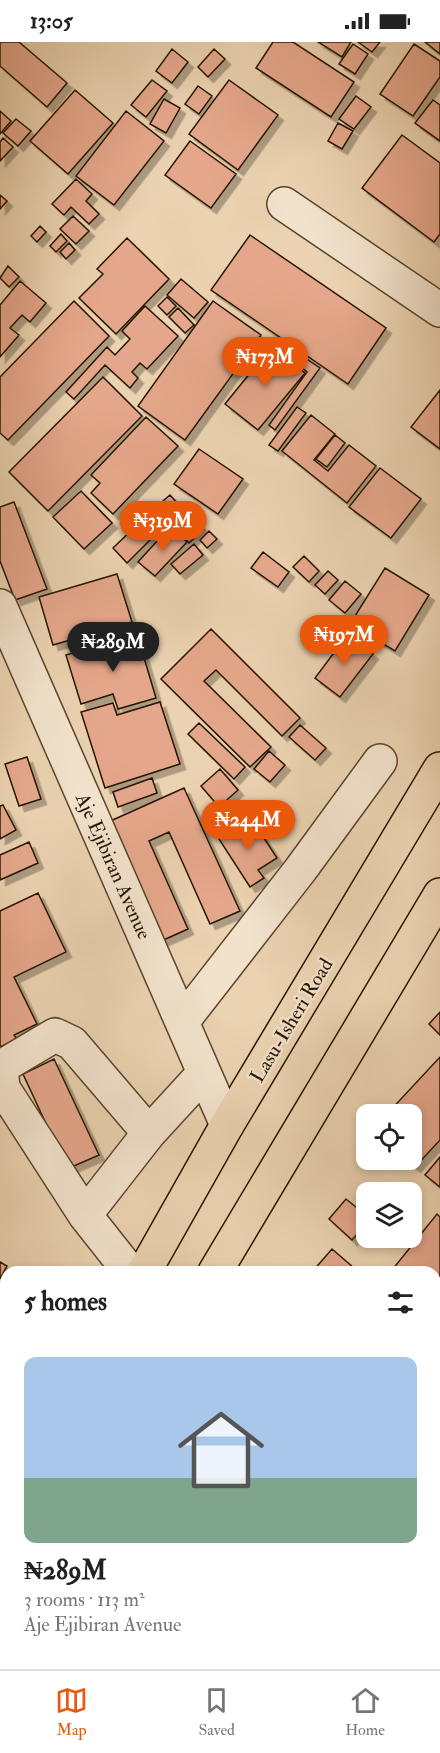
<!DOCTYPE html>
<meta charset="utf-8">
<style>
:root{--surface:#fff;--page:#f6f6f6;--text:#222;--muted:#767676;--line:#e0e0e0;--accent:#ea580c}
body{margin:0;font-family:"IM FELL Double Pica",serif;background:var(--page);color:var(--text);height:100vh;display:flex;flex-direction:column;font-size:22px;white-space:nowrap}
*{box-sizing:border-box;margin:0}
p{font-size:20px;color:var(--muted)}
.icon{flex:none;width:33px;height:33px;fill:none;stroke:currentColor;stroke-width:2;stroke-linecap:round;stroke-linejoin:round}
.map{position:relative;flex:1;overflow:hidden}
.sheet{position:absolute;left:0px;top:1224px;width:441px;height:404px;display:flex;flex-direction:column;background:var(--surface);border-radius:18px 18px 0 0;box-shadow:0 3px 9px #0003}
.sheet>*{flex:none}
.tools{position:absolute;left:356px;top:1062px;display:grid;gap:12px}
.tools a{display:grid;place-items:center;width:66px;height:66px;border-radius:12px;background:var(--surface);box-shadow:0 3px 9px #0003;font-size:30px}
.price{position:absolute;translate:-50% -51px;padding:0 14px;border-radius:21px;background:var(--accent);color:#fff;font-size:20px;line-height:39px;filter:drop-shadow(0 2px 3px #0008)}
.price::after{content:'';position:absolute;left:50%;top:36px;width:18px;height:14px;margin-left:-9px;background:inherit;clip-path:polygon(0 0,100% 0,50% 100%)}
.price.selected{background:#222;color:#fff}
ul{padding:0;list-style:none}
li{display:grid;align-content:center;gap:12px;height:318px;padding:0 24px}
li+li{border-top:2px solid var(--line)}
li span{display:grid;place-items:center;height:186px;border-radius:12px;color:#555}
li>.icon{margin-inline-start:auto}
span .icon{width:108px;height:108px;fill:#fffc;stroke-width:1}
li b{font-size:26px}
h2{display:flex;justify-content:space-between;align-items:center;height:72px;padding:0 24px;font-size:26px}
.status{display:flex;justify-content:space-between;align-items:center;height:42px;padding:0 30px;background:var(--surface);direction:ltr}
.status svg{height:16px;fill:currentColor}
.menu{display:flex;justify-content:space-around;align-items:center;height:84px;border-top:2px solid var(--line);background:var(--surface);font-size:16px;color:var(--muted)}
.menu a{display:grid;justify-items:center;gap:3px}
.menu .selected{color:var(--accent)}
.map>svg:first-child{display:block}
.building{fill:#e5a78b;stroke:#281400;stroke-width:1.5;filter:url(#shadow)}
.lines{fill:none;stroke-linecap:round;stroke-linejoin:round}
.minor-casing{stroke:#59442c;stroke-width:36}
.major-casing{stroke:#281400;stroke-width:36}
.minor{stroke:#f2e2cc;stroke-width:33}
.major{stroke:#ebd2b0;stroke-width:33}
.labels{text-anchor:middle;stroke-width:5;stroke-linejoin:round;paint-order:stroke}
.street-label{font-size:20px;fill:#281400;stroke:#f2e2cc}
</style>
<div class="status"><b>13:05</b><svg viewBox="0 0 49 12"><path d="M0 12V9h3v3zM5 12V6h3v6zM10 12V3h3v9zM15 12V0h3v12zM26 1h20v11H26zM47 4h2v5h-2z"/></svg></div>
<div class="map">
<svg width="440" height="1627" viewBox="0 0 440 1627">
<defs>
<filter id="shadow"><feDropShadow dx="5.5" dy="5.5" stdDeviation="0" flood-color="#0004"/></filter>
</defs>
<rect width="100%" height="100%" fill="#ebd2b0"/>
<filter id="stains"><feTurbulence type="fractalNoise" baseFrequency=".00333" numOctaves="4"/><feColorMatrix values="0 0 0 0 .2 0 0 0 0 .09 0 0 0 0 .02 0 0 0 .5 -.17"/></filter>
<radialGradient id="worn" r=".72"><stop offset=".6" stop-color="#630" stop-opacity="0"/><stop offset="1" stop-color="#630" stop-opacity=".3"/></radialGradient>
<path class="building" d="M0,0H19L67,41L47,65L0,24Z
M273,0H293L354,40L331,75L256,26Z
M318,0H351L342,15Z
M358,0H380L372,10Z
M425,0H440V12Z
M353,2L368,12L355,32L339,22Z
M414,2L440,19V35L413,74L380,52Z
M172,7L188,20L172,41L156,29Z
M214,7L225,17L208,35L198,25Z
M152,38L167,49L146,75L131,63Z
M229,38L278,73L238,128L189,92Z
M198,44L212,54L199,72L185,62Z
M75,48L113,81L68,132L30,99Z
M356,54L371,65L354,87L339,77Z
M164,57L180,66L166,91L150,82Z
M433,58L440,63V99L415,81Z
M0,69L11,79L0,92Z
M126,69L164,99L114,163L76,134Z
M16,77L31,89L18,104L3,91Z
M338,81L353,89L342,107L328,99Z
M402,93L440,121V192L434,200L362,146Z
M3,96L13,105L0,119V100Z
M190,99L236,132L211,166L165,133Z
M76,137L92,152L86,159L99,172L89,182L71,165L64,173L52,162Z
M0,153L7,159L0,167Z
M73,174L89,189L76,202L60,187Z
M40,184L46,190L37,200L31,194Z
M61,192L67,199L56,210L50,204Z
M250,193L386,286L348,342L211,248Z
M127,196L169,237L116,292L79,256L103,232L97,227Z
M69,201L75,208L66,217L60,210Z
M8,224L19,235L9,245L0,236Z
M181,237L208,260L194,276L167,253Z
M20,239L46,261L30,280L22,273L10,286L19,293L0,315V263Z
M167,255L176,264L167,273L158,264Z
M74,259L109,294L8,398L0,391V335Z
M213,259L261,293L185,398L138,364Z
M145,264L178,294L147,327L140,321L132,330L138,336L130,346L105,323L74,357L66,350L107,305L115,313L130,297L122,289Z
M178,266L194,283L185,291L169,275Z
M272,304L305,331L258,388L225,362Z
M296,310L320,326L275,388L269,383L307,330L291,317Z
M103,335L142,374L48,469L9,430Z
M440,348V407L411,385Z
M297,365L306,371L278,409L269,403Z
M311,373L335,392L314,418L328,429L349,403L376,424L347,461L282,409Z
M146,375L178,404L113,472L91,451L100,441L91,433Z
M335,393L345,401L327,425L316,417Z
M199,407L243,437L218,472L174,442Z
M380,426L421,457L391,496L349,465Z
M81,449L112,481L84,507L53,475Z
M170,453L180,464L166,477L156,465Z
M14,460L47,547L15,558L0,519V465Z
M182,466L188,472L174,484L168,479Z
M193,475L204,487L189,501L178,488Z
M138,482L152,496L127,521L113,506Z
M170,485L187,500L155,534L138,520Z
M209,489L217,497L207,506L200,498Z
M194,502L203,513L180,532L171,522Z
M263,510L289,530L278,545L251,526Z
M304,514L319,529L309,540L293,525Z
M385,526L429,553L395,609L350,582Z
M328,529L338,538L325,552L315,543Z
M117,532L132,580L53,603L39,555Z
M345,539L361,552L345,571L329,558Z
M211,587L300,676L282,694L216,628L204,639L271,705L250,725L161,637Z
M137,592L156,656L118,667L113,652L81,662L66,613Z
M348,592L373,612L340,655L315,636Z
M160,660L180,722L105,746L81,670L113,661L117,673Z
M199,681L245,725L234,737L188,692Z
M300,683L326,706L315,718L289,695Z
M269,709L285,723L270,740L254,727Z
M27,715L41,757L19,764L5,722Z
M220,727L238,748L219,765L201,744Z
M152,736L157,751L118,765L113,750Z
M184,746L240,869L210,882L169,790L149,799L188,887L159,900L106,781Z
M3,763L16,788L0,797V764Z
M251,776L277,816L258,828L264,836L250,845L219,797Z
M29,800L38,821L0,838V813Z
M38,851L66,910L14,935L37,982L14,993L17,997L0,1005V869Z
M440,970V993L429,982Z
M440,1015V1098L415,1125L407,1118H411V1072H387Z
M54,1017L99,1113L67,1127L23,1032Z
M440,1115V1145L425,1133Z
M346,1157L366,1173V1182L352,1198L329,1177Z
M437,1172L440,1175V1266L435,1262V1230L392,1228Z
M332,1207L354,1226L350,1230H312Z
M0,1220L7,1224L0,1237Z
M440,1301V1383L435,1380V1309Z
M435,1518L440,1523V1528L435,1534Z
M440,1577V1627H396L400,1622H435V1583Z
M139,1622H226L234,1627H135Z
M288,1622H335L331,1627H284Z
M345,1622H363L367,1625L340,1627Z"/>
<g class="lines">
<defs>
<path id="minor" d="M284,162L440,268
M0,564L227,1083
M182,980L301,827L380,719
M85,1173L149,1091L204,1031
M130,1230L85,1173L3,1046L1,1025L55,993L72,1001L149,1091
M435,1429L440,1433"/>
<path id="major" d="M144,1230L227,1083L440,727
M215,1230L440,853
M0,1479L6,1469
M0,1591L6,1582"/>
</defs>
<use href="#minor" class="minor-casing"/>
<use href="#major" class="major-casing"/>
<use href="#minor" class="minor"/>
<use href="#major" class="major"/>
</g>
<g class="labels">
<g class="street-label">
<text transform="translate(114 824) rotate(66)" y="7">Aje Ejibiran Avenue</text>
<text transform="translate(291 978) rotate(-59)" y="7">Lasu-Isheri Road</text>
</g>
</g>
<rect width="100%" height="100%" filter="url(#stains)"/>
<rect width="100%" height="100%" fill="url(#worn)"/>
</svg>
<div class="tools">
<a><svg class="icon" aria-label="locate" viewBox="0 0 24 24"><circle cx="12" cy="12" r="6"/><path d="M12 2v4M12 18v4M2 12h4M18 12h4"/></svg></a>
<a><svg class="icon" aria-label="layers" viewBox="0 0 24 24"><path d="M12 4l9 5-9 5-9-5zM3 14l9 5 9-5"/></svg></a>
</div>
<b class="price" style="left:265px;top:346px">₦173M</b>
<b class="price" style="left:163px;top:510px">₦319M</b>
<b class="price" style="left:344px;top:624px">₦197M</b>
<b class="price selected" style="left:113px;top:631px">₦289M</b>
<b class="price" style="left:248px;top:809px">₦244M</b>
<section class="sheet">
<h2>5 homes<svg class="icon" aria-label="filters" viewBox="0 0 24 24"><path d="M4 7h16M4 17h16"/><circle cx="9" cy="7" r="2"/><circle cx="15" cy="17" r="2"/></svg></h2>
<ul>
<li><span style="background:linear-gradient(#a9c7e8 65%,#7fa58c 0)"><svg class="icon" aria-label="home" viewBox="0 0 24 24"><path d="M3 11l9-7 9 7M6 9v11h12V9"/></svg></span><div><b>₦289M</b><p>3 rooms · 113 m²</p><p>Aje Ejibiran Avenue</p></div></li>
</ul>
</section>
</div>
<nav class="menu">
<a class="selected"><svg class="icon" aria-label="map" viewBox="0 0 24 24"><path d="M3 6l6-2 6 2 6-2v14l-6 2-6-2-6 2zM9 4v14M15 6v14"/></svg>Map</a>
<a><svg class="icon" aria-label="saved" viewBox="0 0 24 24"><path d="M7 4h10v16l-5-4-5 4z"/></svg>Saved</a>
<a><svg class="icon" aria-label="home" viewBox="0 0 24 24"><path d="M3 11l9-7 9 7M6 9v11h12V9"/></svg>Home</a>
</nav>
